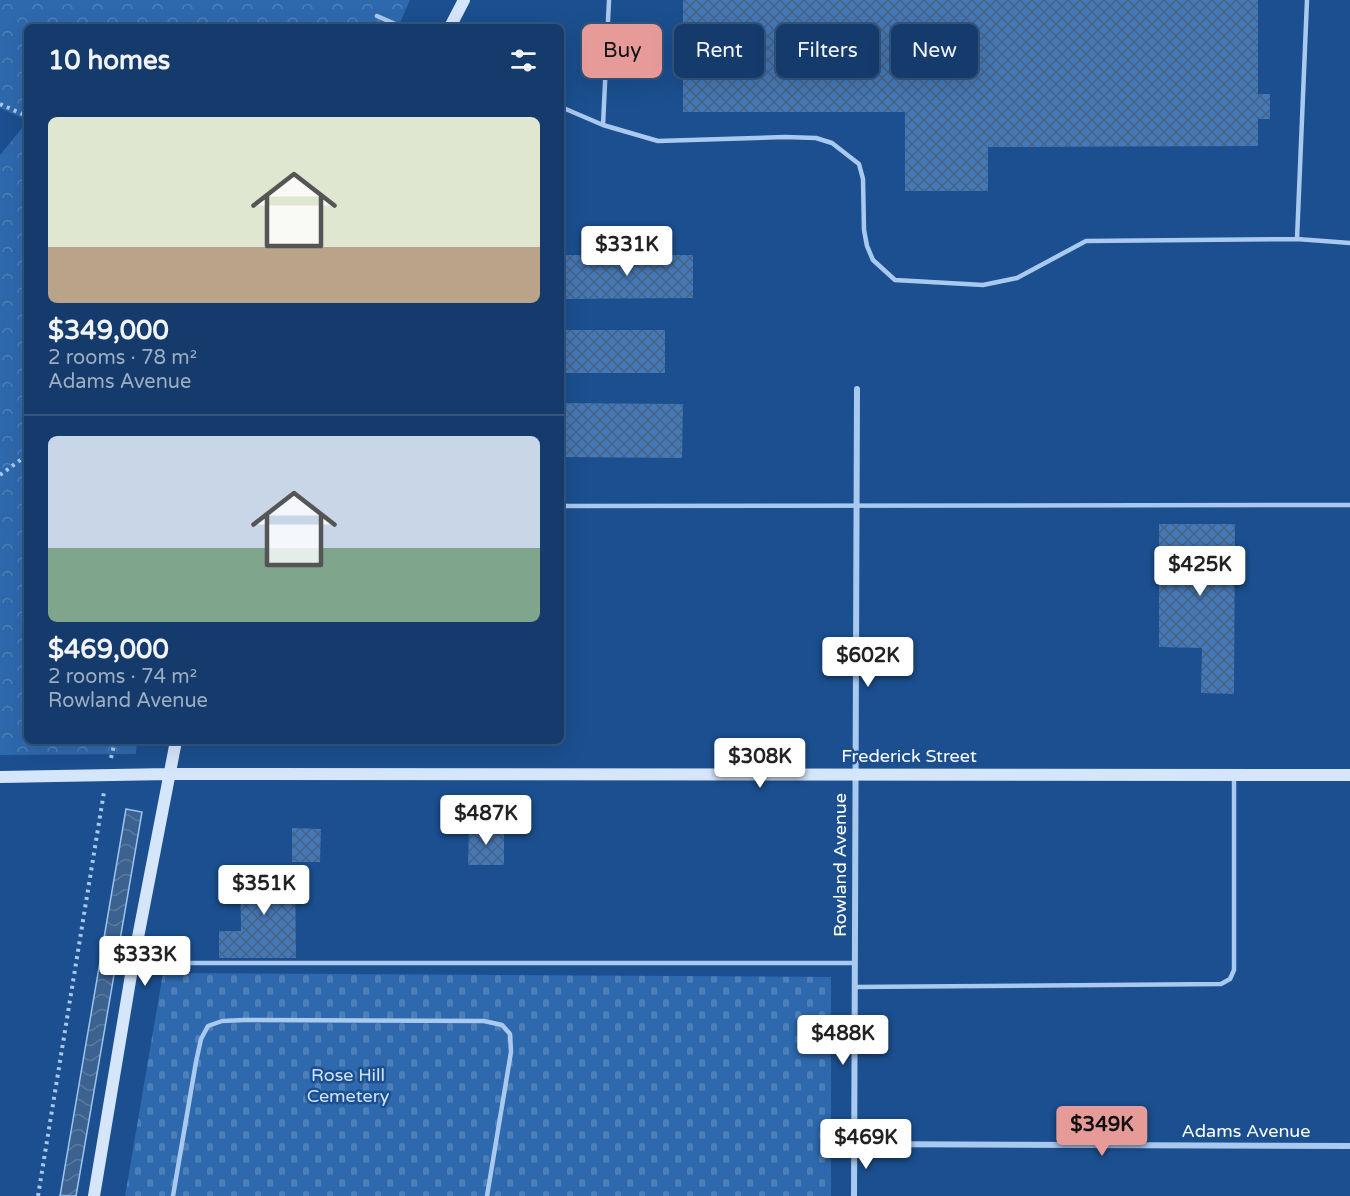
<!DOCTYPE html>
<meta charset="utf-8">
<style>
:root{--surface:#143b6b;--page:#1d4271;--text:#f1f3f6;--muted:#9dadc1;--line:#33557e;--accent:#e69b98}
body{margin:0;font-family:"Varela Round",sans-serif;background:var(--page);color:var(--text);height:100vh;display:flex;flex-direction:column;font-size:22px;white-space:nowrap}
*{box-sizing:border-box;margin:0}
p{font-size:20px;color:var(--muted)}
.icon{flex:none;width:33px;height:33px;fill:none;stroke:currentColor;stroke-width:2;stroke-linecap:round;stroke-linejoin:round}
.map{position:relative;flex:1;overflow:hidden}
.panel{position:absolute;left:24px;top:24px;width:540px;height:720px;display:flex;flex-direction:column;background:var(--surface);border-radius:9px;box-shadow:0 6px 24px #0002,0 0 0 2px var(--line)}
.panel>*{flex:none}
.banner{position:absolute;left:582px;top:24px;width:570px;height:54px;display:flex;gap:12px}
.price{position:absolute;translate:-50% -51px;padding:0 14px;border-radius:6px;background:#fff;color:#222;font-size:20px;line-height:39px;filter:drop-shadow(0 2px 3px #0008)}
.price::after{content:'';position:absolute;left:50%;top:36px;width:18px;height:14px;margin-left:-9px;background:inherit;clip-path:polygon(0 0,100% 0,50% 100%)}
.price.active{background:var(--accent);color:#111}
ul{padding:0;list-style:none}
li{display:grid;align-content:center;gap:12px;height:318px;padding:0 24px}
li+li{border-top:2px solid var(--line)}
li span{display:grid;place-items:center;height:186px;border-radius:9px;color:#555}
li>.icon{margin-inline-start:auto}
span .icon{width:108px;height:108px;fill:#fffc;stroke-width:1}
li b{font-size:26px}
h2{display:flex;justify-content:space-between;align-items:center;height:72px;padding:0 24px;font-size:26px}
.chip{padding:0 21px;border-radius:9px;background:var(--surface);box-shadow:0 6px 24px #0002,0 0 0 2px var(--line);font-size:21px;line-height:54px}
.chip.active{background:var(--accent);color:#111}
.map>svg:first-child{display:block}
.cemetery{fill:url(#cemetery-stones)}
.park{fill:url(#park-crowns)}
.water{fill:url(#water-waves);stroke:#9cc4f0;stroke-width:1.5}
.building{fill:url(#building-cross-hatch)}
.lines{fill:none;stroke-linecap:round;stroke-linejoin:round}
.path{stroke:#a9c9ee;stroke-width:4;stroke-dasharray:3 4.5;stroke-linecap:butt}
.lane{stroke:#a9c9ee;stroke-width:4.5}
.street{stroke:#a9c9ee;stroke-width:6}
.secondary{stroke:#d6e6fa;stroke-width:12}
.labels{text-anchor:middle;stroke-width:5;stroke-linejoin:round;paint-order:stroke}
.street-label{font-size:18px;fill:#fff;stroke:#1b4f8f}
.park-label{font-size:18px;fill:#cfe3fa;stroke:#1b4f8f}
</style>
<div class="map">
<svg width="1350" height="1196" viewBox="0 0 1350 1196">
<defs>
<pattern id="cemetery-stones" width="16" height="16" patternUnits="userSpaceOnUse" patternTransform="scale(1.5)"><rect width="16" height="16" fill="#2e69ad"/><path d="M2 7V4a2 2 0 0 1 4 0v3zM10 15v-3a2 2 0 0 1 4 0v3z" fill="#4d80b9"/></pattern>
<pattern id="park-crowns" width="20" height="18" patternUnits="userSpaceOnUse" patternTransform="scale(1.5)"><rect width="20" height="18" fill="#2e69ad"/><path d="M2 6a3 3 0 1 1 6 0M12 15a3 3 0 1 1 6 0" fill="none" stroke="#4d80b9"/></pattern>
<pattern id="water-waves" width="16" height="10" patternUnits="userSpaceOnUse" patternTransform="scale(1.5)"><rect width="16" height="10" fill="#3c6290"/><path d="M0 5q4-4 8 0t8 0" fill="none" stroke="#597aa1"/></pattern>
<pattern id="building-cross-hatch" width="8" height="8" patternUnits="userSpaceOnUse" patternTransform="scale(1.5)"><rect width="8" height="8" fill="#4478b7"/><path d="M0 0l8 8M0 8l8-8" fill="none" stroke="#486282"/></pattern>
</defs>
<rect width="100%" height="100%" fill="#1b4f8f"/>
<path class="cemetery" d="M163,973L831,977V1196H125Z"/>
<path class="park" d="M0,0H410L398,27H27V120L0,108Z
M27,122V741H137L136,754L0,755V155Z"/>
<path class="water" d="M126,809L142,812L76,1196H60Z"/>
<path class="building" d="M683,0H1258V94H1270V119H1258V146L988,147V191H905V112H683Z
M561,255H693V298L561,299Z
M561,330H665V373H561Z
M561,403L683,404L682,458L561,457Z
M1159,524H1235L1234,694L1201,693L1202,648L1159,647Z
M469,827H504V865H468Z
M292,828L321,829L320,862H292Z
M240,868H295L296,958H219V931H241Z"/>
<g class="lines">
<path class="path" d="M0,104L27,116
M0,475L23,458L27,451
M111,758L115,741
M38,1196L104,792"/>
<path class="lane" d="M377,16L402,27
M561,107L603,125L658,141L785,137L816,138L832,143L859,164L863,179L864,230L867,246L873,260L895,280L983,285L1017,278L1086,241L1297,239L1350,243
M603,125L609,0
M1297,239L1307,0
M561,506L1350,505
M133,963H855
M855,987L1221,984L1230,979L1234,970V777
M173,1196L196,1062L201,1039L208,1026L222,1021L244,1020L484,1021L502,1025L510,1034L511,1052L487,1196"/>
<path class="street" d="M854,1144L1350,1146
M854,1196L857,389"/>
<path class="secondary" d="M450,27L464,0
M0,777L169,774L1350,775
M94,1196L133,963L176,741"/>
</g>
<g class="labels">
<g class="street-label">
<text x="909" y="762">Frederick Street</text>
<text transform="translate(840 865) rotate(-90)" y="6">Rowland Avenue</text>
<text x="1246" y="1137">Adams Avenue</text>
</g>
<g class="park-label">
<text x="348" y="1081">Rose Hill<tspan x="348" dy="21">Cemetery</tspan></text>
</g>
</g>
</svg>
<b class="price" style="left:627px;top:277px">$331K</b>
<b class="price" style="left:1200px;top:597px">$425K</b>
<b class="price" style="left:868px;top:688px">$602K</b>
<b class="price" style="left:760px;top:789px">$308K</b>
<b class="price" style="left:486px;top:846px">$487K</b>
<b class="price" style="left:264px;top:916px">$351K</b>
<b class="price" style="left:145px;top:987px">$333K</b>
<b class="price" style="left:843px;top:1066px">$488K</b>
<b class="price active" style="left:1102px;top:1157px">$349K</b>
<b class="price" style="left:866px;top:1170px">$469K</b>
<div class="banner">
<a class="chip active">Buy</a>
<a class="chip">Rent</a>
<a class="chip">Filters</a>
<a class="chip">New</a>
</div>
<section class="panel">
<h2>10 homes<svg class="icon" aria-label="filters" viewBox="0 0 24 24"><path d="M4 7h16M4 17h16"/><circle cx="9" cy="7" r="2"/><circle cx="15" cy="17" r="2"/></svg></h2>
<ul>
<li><span style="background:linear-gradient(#dfe7d0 70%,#b9a48a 0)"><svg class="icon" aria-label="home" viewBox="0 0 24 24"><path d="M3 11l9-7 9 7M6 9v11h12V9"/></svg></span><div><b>$349,000</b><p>2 rooms · 78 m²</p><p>Adams Avenue</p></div></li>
<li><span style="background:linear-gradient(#c9d6e8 60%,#7fa58c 0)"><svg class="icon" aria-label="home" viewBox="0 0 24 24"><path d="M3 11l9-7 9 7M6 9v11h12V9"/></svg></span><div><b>$469,000</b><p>2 rooms · 74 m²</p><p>Rowland Avenue</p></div></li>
</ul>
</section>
</div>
